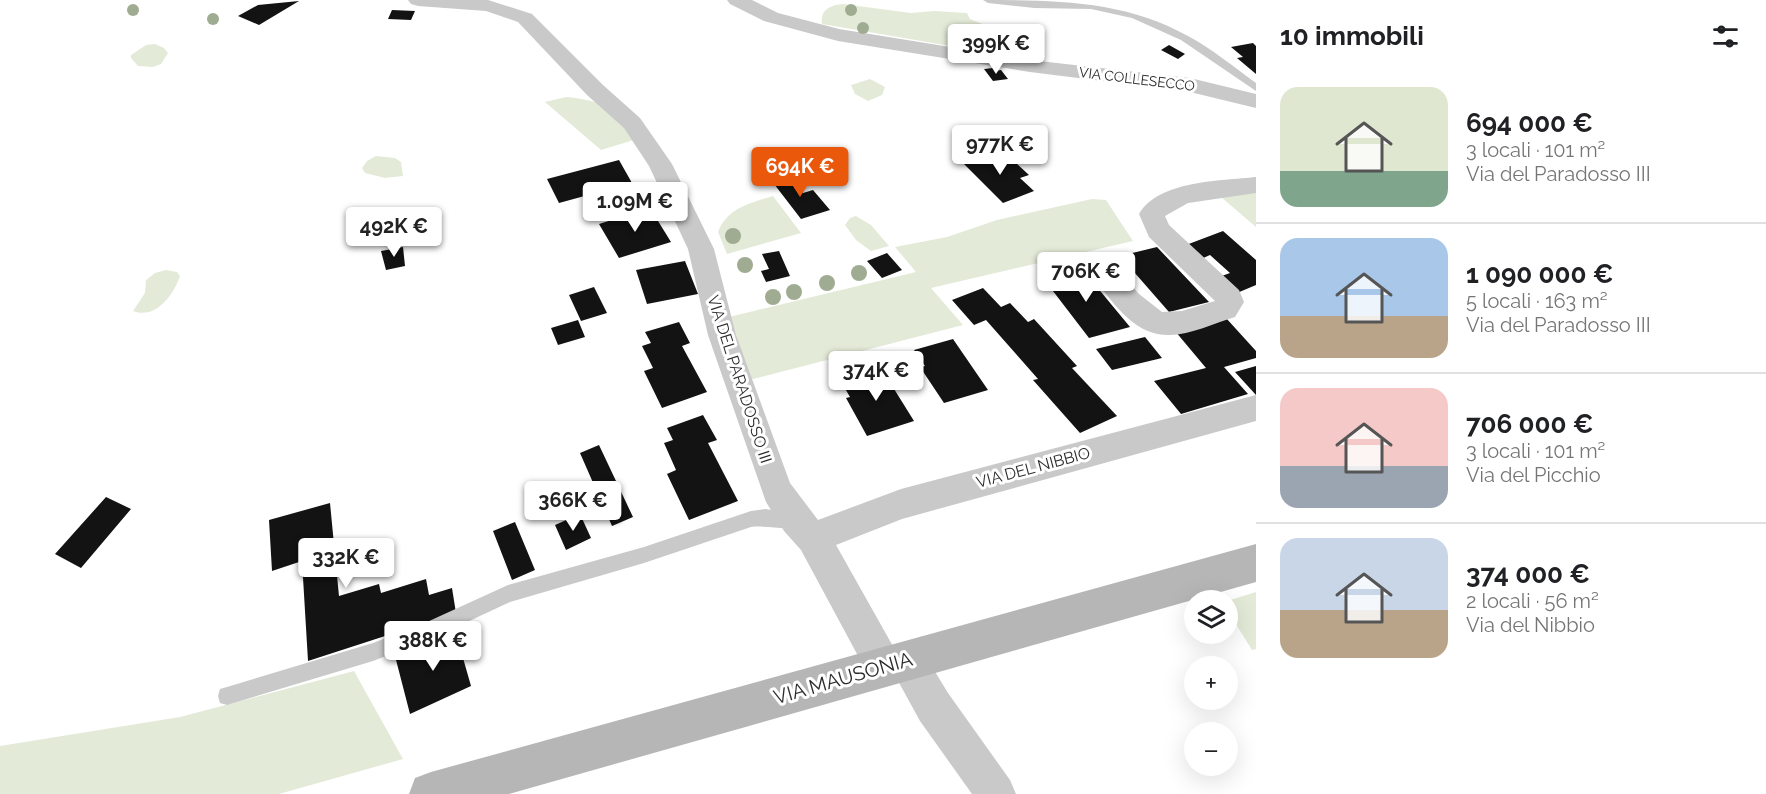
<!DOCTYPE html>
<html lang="it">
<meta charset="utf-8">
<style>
:root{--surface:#fff;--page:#f2f2f2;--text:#202124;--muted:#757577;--line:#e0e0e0;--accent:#ea580c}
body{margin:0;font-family:Raleway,sans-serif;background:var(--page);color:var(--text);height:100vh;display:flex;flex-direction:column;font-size:22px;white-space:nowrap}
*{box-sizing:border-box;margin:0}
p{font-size:20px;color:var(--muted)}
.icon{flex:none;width:33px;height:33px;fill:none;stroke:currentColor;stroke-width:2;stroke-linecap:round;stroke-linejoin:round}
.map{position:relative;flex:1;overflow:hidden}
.side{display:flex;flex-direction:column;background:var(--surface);width:510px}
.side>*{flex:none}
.controls{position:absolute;left:1184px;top:590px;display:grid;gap:12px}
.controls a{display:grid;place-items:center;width:54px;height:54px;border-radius:50%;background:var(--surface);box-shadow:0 6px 24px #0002;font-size:30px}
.price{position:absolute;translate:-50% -51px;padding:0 14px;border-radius:6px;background:#fff;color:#222;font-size:20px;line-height:39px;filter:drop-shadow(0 2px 3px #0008)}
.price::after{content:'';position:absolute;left:50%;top:36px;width:18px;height:14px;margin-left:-9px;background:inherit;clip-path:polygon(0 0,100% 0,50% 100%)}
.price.current{background:var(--accent);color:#fff}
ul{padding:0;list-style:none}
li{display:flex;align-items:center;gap:18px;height:150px;padding:0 24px}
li+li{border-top:2px solid var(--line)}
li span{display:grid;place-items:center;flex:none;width:168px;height:120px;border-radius:18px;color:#555}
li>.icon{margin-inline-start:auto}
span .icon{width:72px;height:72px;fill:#fffc;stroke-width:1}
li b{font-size:26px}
h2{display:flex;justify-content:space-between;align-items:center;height:72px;padding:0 24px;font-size:26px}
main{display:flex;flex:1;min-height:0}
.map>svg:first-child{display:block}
.green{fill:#e3ebd8}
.building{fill:#131313}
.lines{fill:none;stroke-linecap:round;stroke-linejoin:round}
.service{fill:#c9c9c9;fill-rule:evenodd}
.minor{fill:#c9c9c9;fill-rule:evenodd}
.secondary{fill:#b6b6b6;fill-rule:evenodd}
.tree{fill:#a0ac92}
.labels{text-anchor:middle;stroke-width:6;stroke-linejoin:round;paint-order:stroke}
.far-street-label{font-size:14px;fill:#2c2c2c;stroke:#fff}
.street-label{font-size:16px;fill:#2c2c2c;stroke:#fff}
.near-street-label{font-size:20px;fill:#2c2c2c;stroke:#fff}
</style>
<main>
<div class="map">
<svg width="1256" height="794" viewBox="0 0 1256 794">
<rect width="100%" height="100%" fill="#fff"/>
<path class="green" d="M843,4L911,13L934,11L967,13L970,19L985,25L975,28L1003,45L996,50L997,54L822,24C820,10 830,5 843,4Z
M155,44L164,48L168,53L161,64L153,67L138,66L131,58V55L146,45Z
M870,79L885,87L882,95L868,101L855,94L851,85Z
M566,97C588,98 644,113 650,135L601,150L545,102Z
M376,156L395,158L401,162L403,176L385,178L365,173L362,168L367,161Z
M1256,192V227L1221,197Z
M773,196L801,233L727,254L718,232C727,208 750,203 773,196Z
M1092,199L1106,200L1133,241L931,288L963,325L749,380L729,317L916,272L895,247L947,237L997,220Z
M856,216L871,225L889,246L871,251L856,240L845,225L850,218Z
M166,270L177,272L180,276C174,294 156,320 133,311L145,293L146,280L155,273Z
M1256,592V649L1252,650L1227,610V601Z
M354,671L403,759L279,794H0V746L180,717Z"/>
<path class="building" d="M299,1L259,25L238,16L258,5Z
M392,10L415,11L411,20L388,19Z
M1253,43L1256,46V74L1237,58L1243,57L1231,47Z
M1169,45L1185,54L1178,59L1161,50Z
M993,68L995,71L1001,70L1008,79L993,81L984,69Z
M1002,150L1029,175L1020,178L1034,191L1003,203L963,163Z
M619,160L632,183L559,203L547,179Z
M788,174L803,193L813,190L830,210L801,219L771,180Z
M650,208L671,242L619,258L599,224Z
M1223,231L1256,260V285L1237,293L1219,277L1230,273L1210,255L1201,259L1186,245Z
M403,247L405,266L386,270L381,251Z
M1157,247L1209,302L1169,312L1120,256Z
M779,251L790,276L766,282L761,271L769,269L762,254Z
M887,253L902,270L882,278L867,261Z
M685,261L698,294L647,304L636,270Z
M1082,269L1130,327L1089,338L1043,278Z
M594,287L607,313L581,321L569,295Z
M983,288L1001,307L1010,303L1028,322L1034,319L1077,366L1072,368L1117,416L1080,433L1033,380L1038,379L986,320L974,325L952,300Z
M1226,318L1256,351V358L1224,367L1248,394L1181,414L1154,381L1206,368L1175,331Z
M578,320L585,337L558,345L551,328Z
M679,322L690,343L682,346L707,392L662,408L644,371L653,368L642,346L651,343L645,332Z
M1145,337L1162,358L1112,370L1096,349Z
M953,339L988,390L944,403L920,367L925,366L914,350Z
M1256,366V395L1235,372Z
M881,368L914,421L867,436L846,398L850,397L840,380Z
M703,415L717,440L708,443L738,501L689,520L667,474L676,470L664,443L673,440L667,428Z
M599,445L633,517L612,526L580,453Z
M106,497L131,509L81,568L55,554Z
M330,503L339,596L379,584L381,593L426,579L429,595L452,588L456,613L308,661L302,561L272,571L269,520Z
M580,514L591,538L566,550L555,525Z
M515,522L535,570L512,580L493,531Z
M455,630L471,686L410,714L395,656Z"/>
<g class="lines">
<path class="service" d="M983,0C1054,0 1124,0 1188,36C1212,49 1234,67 1256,83V91L1181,40L1132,18L1091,9L1034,8L988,3Z
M765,509L802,514L804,520L802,526C787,531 767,525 751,527L644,563L510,602L437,636L373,661L227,705L220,703L218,696L220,689L227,687L373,643L427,622L508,585L644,547L751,511Z"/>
<path class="minor" d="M408,0H488L532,14L603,85L640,118L672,164L714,249L736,335L790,483L818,520L901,489L1256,395V421L902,519L836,545L894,648L907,642L920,647L948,693L1010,780L1016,794H972L920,721L897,679L884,686L871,680L801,550L784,531L766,502L708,335L688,249L649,166L624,128L587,95L518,22L486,11L418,6L411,4Z
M727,0H752L778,13L839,29L1030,60L1190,78L1256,94V108L1190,92L1030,72L838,41L764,21L730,4Z
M1256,177V193L1188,203L1165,216L1169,225L1239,290L1244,302L1235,317C1214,323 1189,336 1167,335C1132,335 1109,297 1090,273L1086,266L1090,259L1099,256L1108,259L1139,294L1162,312L1182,311L1215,301L1149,237L1139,214C1159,180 1221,181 1256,177Z"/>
<path class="secondary" d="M1256,544V582L509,794H409L415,778L431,772Z"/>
</g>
<g class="tree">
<circle cx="133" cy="10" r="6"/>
<circle cx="851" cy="10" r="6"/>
<circle cx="213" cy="19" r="6"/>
<circle cx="863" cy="28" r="6"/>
<circle cx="733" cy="236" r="8"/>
<circle cx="745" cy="265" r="8"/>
<circle cx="859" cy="273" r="8"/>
<circle cx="827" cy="283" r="8"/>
<circle cx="794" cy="292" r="8"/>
<circle cx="773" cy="297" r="8"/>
</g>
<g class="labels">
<g class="far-street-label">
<text transform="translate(1137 79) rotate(7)" y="5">VIA COLLESECCO</text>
</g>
<g class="street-label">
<text transform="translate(740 379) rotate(72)" y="6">VIA DEL PARADOSSO III</text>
<text transform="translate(1033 467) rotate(-15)" y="6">VIA DEL NIBBIO</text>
</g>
<g class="near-street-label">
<text transform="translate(843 678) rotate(-16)" y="7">VIA MAUSONIA</text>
</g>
</g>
</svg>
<div class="controls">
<a><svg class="icon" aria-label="layers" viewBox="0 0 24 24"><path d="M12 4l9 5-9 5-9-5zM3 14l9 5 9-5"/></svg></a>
<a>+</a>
<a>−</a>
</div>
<b class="price" style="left:996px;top:75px">399K €</b>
<b class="price" style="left:1000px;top:176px">977K €</b>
<b class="price current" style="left:800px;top:198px">694K €</b>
<b class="price" style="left:635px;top:233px">1.09M €</b>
<b class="price" style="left:394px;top:258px">492K €</b>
<b class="price" style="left:1086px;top:303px">706K €</b>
<b class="price" style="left:876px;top:402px">374K €</b>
<b class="price" style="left:573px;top:532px">366K €</b>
<b class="price" style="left:346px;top:589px">332K €</b>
<b class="price" style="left:433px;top:672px">388K €</b>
</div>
<section class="side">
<h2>10 immobili<svg class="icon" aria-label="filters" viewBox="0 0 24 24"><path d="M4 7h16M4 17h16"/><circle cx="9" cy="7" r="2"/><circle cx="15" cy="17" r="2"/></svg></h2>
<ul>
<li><span style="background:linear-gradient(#dfe7d0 70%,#7fa58c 0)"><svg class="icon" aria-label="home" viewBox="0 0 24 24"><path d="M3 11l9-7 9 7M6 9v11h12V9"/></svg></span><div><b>694 000 €</b><p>3 locali · 101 m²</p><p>Via del Paradosso III</p></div></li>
<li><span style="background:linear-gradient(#a9c7e8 65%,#b9a48a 0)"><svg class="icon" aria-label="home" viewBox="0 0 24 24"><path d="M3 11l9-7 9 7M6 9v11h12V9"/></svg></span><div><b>1 090 000 €</b><p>5 locali · 163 m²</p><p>Via del Paradosso III</p></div></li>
<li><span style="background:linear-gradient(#f6c9c9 65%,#9aa5b1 0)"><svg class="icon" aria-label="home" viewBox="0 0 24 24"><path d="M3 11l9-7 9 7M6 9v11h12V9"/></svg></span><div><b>706 000 €</b><p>3 locali · 101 m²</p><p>Via del Picchio</p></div></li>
<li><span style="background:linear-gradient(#c9d6e8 60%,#b9a48a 0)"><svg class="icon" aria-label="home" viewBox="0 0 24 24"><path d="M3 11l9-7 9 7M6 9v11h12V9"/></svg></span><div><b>374 000 €</b><p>2 locali · 56 m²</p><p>Via del Nibbio</p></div></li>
</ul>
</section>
</main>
